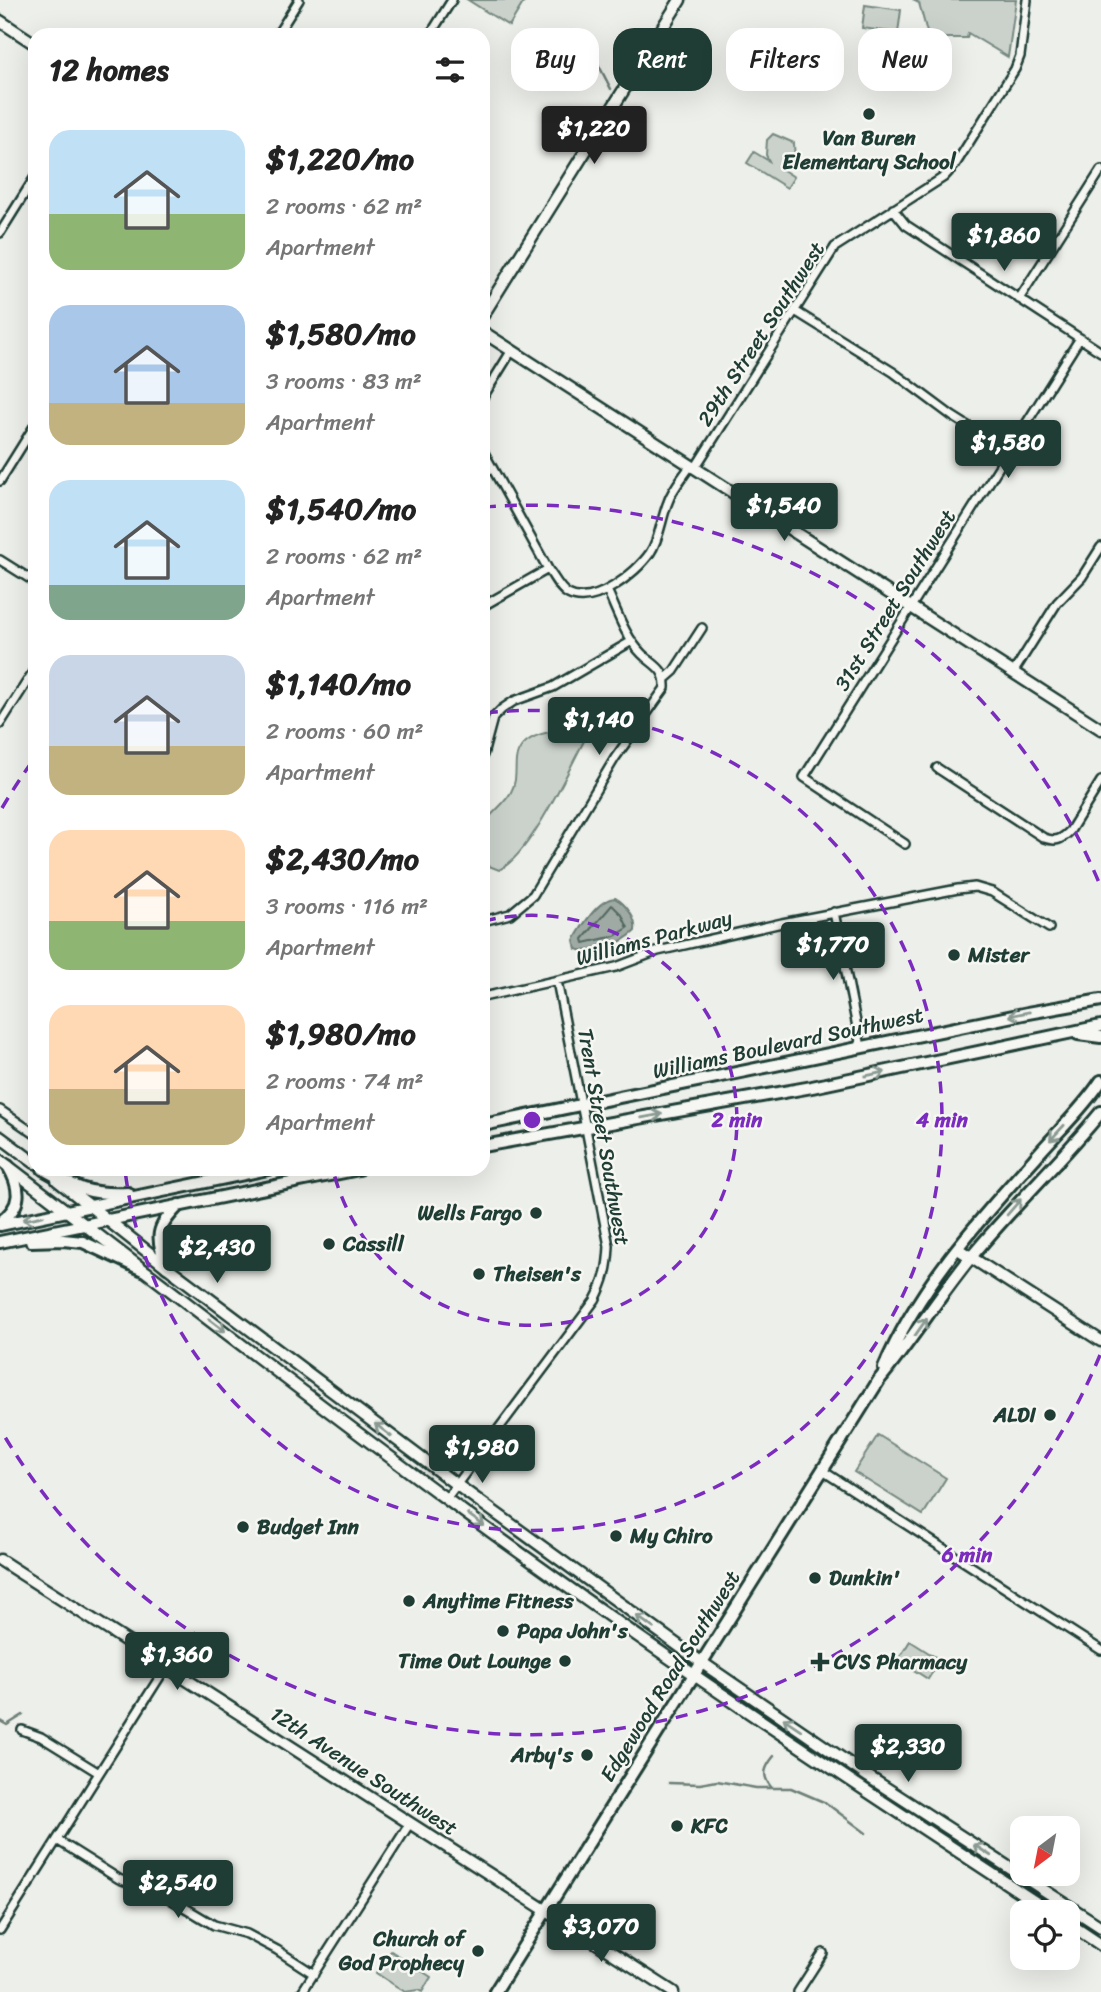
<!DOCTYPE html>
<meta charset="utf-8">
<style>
:root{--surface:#fff;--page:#f6f6f6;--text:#222;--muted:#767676;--accent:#1f3d34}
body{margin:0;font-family:Sriracha,sans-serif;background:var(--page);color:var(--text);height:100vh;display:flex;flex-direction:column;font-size:26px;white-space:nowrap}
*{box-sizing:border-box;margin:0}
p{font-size:23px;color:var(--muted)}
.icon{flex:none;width:38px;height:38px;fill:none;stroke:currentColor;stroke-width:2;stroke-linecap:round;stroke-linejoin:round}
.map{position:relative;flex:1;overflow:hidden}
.panel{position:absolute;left:28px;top:28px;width:462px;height:1148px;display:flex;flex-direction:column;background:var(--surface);border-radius:21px;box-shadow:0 7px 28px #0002}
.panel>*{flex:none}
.hud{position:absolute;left:511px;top:28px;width:485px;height:63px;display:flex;gap:14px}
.needle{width:46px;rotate:212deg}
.tools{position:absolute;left:1010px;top:1816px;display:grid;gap:14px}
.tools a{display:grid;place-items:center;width:70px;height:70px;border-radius:14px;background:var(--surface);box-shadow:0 7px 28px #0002;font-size:35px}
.price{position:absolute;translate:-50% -60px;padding:0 16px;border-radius:7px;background:var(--accent);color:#fff;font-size:23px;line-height:46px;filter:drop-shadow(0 2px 4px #0008)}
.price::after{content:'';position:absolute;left:50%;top:42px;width:21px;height:16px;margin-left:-10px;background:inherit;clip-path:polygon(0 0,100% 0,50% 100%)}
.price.current{background:#222;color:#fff}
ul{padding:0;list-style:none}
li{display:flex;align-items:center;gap:21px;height:175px;padding:0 21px}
li span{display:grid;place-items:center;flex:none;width:196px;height:140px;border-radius:21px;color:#555}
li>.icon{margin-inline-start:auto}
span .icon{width:84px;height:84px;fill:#fffc;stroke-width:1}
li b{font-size:30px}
h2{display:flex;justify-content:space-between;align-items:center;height:84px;padding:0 21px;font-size:30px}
.pill{padding:0 24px;border-radius:21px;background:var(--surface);box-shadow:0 7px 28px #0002;font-size:24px;line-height:63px}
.pill.current{background:var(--accent);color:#fff}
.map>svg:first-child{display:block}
.green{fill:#cbd2cc;stroke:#758880;stroke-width:2}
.water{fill:#9faaa4;stroke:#6c7e77;stroke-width:2}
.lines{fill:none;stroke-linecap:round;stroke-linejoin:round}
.shore{stroke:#526961;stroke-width:2}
.stream{stroke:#6c7e77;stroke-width:2.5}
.street-casing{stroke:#1f3d34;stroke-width:12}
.secondary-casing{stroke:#1f3d34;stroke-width:15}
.primary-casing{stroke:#1f3d34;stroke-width:16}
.street{stroke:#f6f6f2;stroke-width:7}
.secondary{stroke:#f6f6f2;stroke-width:10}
.primary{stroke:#f6f6f2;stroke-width:10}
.oneway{stroke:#8a9a93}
.ring{fill:none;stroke:#7b2cbf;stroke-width:3.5;stroke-dasharray:12 9}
.poi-dot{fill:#1f3d34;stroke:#f6f6f2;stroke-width:2.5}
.labels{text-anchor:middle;stroke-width:5;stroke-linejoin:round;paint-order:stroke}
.poi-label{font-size:21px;font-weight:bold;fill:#1f3d34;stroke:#f6f6f2;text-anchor:start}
.street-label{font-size:21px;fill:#1f3d34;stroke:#f6f6f2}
.centre{fill:#7b2cbf;stroke:#f6f6f2;stroke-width:3.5}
.ring-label{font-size:21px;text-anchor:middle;font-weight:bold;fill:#7b2cbf;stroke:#f6f6f2;stroke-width:5;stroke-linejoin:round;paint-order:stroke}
</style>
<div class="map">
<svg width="1101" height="1992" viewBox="0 0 1101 1992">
<rect width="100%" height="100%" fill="#edefea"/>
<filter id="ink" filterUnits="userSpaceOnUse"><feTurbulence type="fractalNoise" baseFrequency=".0143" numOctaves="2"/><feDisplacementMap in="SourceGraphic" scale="14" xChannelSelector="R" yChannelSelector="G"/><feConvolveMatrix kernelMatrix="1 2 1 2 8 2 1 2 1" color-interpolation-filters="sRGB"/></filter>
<g filter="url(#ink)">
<path class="green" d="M468,0H525L509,26Z
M913,0H1016L1008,57L968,33L967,38H931L928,36L919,3Z
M865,5L901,10L898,33L862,28Z
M773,134L794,143L795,163L787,167L777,166L794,177L787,188L747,163L754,152L769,161L766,155L767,140Z
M578,729L584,741C567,773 530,855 499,870L484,864L483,825C491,813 505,804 511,792C517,781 515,771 516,760C520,732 556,730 578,729Z
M878,1435L946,1478L923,1515L854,1472Z
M910,1641L940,1660L928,1679L898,1660Z
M391,1951L431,1977L422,1992L418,1990L405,1992L376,1973Z"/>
<path class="water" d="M615,898C626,904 637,919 635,931C623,943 593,955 576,949L574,940C582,926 598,899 615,898Z"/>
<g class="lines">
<path class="shore" d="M612,905L622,915L628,928L615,936L584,943L583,939Z"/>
<path class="stream" d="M571,31L595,58L611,89
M0,1721L7,1725L23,1715
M669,1783L700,1784L717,1781L756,1788H791L826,1803L866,1833
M771,1787C761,1775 765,1767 774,1756"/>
<defs>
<path id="street" d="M277,35L299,0
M430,35L452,0
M893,209L906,225L1101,352
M0,233L35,177
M1019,299L1101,170
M795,311L893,372L952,416L1009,452
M483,397L512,350
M483,451L548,569
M695,468L835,247L944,177L955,165L1015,69L1020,56L1027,0
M0,481L35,425
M0,560L35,582
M483,606L548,569C554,577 560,590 568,594C594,608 636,573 650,553C660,538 661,519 668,502C672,489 683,477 691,465
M1013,673L1057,603L1082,577L1101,547
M666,678L674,671L702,628
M0,724L35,669
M483,755L493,718L502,709L514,701L553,687L632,641
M937,768L1044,838C1056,842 1061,840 1070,831L1101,781
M905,844L804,777L1080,338
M834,912L861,1047
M483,921L510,914L533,895L615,758L665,688C666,668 654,666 642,654C625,637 617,611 607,590
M483,997L616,967L658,951L782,923L958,889L975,887L992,892L1049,928
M0,1110L35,1134
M823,1471L1101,1650
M446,1499L595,1300C605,1281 608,1268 609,1246L557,981
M22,1730L41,1737L99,1773
M57,1840L119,1879L167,1897L214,1925L247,1934L277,1950L314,1974
M0,1930L166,1667
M302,1992L410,1823
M798,1992L823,1953"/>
<path id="secondary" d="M0,21L35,44
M483,315L680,0
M483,332L1101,729
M0,1137L35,1163
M0,1160C148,1273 295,1387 445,1498C642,1644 847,1779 1052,1913
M57,1180L167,1267L457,1485L701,1662L869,1777L1101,1927
M958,1249L1101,1341
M0,1560L673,1992
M1068,1923L1101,1945"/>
<path id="primary" d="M1078,1034L1101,1037
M483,1125L1028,1013L1101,1000
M483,1146L812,1087L1101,1026
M43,1169C76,1188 88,1195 128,1193
M0,1222C23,1206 21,1188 8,1166
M0,1225L268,1169
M31,1241L63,1240L83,1242L143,1270
M0,1242L359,1169
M167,1267C156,1236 155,1229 179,1205
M884,1368C917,1289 977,1222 1034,1159C1056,1133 1082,1110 1101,1081
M495,1992L879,1380C912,1340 939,1296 972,1256C1013,1206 1060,1162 1101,1112"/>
</defs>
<use href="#street" class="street-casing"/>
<use href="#secondary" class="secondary-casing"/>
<use href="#primary" class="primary-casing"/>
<use href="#street" class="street"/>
<use href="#secondary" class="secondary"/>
<use href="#primary" class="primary"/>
</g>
<defs><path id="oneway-shaft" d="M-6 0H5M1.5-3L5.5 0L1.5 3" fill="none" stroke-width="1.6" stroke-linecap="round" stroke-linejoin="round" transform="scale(1.75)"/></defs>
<g class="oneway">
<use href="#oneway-shaft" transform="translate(1019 1014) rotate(169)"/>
<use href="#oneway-shaft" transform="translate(875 1074) rotate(-12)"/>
<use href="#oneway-shaft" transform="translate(652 1116) rotate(-10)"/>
<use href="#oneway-shaft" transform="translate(1057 1133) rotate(133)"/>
<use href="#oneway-shaft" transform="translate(1014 1207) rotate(-49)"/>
<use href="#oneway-shaft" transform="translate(33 1218) rotate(168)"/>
<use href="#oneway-shaft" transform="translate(217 1325) rotate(37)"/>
<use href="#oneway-shaft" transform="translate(921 1327) rotate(-55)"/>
<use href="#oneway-shaft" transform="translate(383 1430) rotate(-143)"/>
<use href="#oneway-shaft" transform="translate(476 1520) rotate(36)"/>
<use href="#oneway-shaft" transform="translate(645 1622) rotate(-144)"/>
<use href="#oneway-shaft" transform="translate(792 1724) rotate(-146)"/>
<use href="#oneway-shaft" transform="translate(982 1850) rotate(-147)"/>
</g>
</g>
<g class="ring">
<path d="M484 921A205 205 0 1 1 333 1170"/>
<path d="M486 713A410 410 0 1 1 125 1170"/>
<path d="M1100 1355A615 615 0 0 1 2 1432M2 808A615 615 0 0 1 34 759M484 507A615 615 0 0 1 1100 885"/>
</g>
<g class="poi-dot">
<circle cx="869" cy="114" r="7"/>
<circle cx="954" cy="955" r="7"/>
<circle cx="536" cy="1213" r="7"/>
<circle cx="329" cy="1244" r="7"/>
<circle cx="479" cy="1274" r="7"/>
<circle cx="1050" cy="1415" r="7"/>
<circle cx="243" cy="1527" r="7"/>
<circle cx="616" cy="1536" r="7"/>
<circle cx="815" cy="1578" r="7"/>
<circle cx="409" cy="1601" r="7"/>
<circle cx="503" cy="1631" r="7"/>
<circle cx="565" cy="1661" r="7"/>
<path d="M816.5 1651.5h7v7h7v7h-7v7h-7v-7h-7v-7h7z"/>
<circle cx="587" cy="1755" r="7"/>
<circle cx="677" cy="1826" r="7"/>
<circle cx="478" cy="1951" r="7"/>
</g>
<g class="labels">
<g class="poi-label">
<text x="869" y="145" text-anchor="middle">Van Buren<tspan x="869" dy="24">Elementary School</tspan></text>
<text x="968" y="962">Mister</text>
<text x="522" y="1220" text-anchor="end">Wells Fargo</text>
<text x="343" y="1251">Cassill</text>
<text x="493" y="1281">Theisen's</text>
<text x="1036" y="1422" text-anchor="end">ALDI</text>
<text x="257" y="1534">Budget Inn</text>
<text x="630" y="1543">My Chiro</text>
<text x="829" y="1585">Dunkin'</text>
<text x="423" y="1608">Anytime Fitness</text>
<text x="517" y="1638">Papa John's</text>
<text x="551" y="1668" text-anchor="end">Time Out Lounge</text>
<text x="834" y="1669">CVS Pharmacy</text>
<text x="573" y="1762" text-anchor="end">Arby's</text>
<text x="691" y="1833">KFC</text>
<text x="464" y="1946" text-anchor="end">Church of<tspan x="464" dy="24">God Prophecy</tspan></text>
</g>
<g class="street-label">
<text transform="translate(761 334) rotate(-57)" y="7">29th Street Southwest</text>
<text transform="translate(895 600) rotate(-58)" y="7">31st Street Southwest</text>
<text transform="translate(654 938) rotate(-15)" y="7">Williams Parkway</text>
<text transform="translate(788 1043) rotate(-12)" y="7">Williams Boulevard Southwest</text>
<text transform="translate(604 1137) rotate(80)" y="7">Trent Street Southwest</text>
<text transform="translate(670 1676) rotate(-58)" y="7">Edgewood Road Southwest</text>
<text transform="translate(364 1771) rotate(33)" y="7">12th Avenue Southwest</text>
</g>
</g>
<circle cx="532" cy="1120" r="10" class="centre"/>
<g class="ring-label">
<text x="737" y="1127">2 min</text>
<text x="942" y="1127">4 min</text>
<text x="967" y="1562">6 min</text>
</g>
</svg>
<div class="tools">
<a><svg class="needle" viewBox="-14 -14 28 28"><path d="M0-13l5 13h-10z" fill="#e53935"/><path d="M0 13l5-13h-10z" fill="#767676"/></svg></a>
<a><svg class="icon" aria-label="locate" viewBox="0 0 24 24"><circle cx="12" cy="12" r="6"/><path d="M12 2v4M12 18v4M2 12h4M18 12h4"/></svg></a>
</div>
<b class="price current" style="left:594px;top:166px">$1,220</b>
<b class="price" style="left:1004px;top:273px">$1,860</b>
<b class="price" style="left:1008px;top:480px">$1,580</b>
<b class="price" style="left:784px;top:543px">$1,540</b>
<b class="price" style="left:599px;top:757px">$1,140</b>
<b class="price" style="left:833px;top:982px">$1,770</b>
<b class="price" style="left:217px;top:1285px">$2,430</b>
<b class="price" style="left:482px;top:1485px">$1,980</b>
<b class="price" style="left:177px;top:1692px">$1,360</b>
<b class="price" style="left:908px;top:1784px">$2,330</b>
<b class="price" style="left:178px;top:1920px">$2,540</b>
<b class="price" style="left:601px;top:1964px">$3,070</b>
<div class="hud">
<a class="pill">Buy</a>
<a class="pill current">Rent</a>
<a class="pill">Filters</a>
<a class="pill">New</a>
</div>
<section class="panel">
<h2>12 homes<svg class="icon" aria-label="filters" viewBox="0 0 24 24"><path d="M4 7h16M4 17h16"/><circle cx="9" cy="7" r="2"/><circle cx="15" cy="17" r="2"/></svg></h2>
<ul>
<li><span style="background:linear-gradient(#bfe0f5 60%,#8fb573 0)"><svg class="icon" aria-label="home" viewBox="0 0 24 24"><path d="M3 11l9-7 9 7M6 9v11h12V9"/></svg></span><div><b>$1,220/mo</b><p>2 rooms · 62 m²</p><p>Apartment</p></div></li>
<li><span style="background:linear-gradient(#a9c7e8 70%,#c2b280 0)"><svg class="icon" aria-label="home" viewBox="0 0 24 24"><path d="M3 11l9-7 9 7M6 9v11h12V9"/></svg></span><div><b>$1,580/mo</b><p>3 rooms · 83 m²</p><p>Apartment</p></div></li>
<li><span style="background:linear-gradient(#bfe0f5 75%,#7fa58c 0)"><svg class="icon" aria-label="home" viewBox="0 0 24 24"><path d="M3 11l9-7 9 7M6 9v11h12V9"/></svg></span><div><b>$1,540/mo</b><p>2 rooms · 62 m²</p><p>Apartment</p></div></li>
<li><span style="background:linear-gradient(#c9d6e8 65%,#c2b280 0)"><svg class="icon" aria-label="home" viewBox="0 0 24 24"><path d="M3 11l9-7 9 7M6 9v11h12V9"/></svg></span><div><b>$1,140/mo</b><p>2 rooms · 60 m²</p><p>Apartment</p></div></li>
<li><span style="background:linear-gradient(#ffd9b3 65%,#8fb573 0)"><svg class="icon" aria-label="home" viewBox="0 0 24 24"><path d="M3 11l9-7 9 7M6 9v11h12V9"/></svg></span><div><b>$2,430/mo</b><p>3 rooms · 116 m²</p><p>Apartment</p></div></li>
<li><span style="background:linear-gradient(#ffd9b3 60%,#c2b280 0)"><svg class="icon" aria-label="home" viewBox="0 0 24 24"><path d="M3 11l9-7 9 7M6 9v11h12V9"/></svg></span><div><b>$1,980/mo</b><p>2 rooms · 74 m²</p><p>Apartment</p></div></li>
</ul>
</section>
</div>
